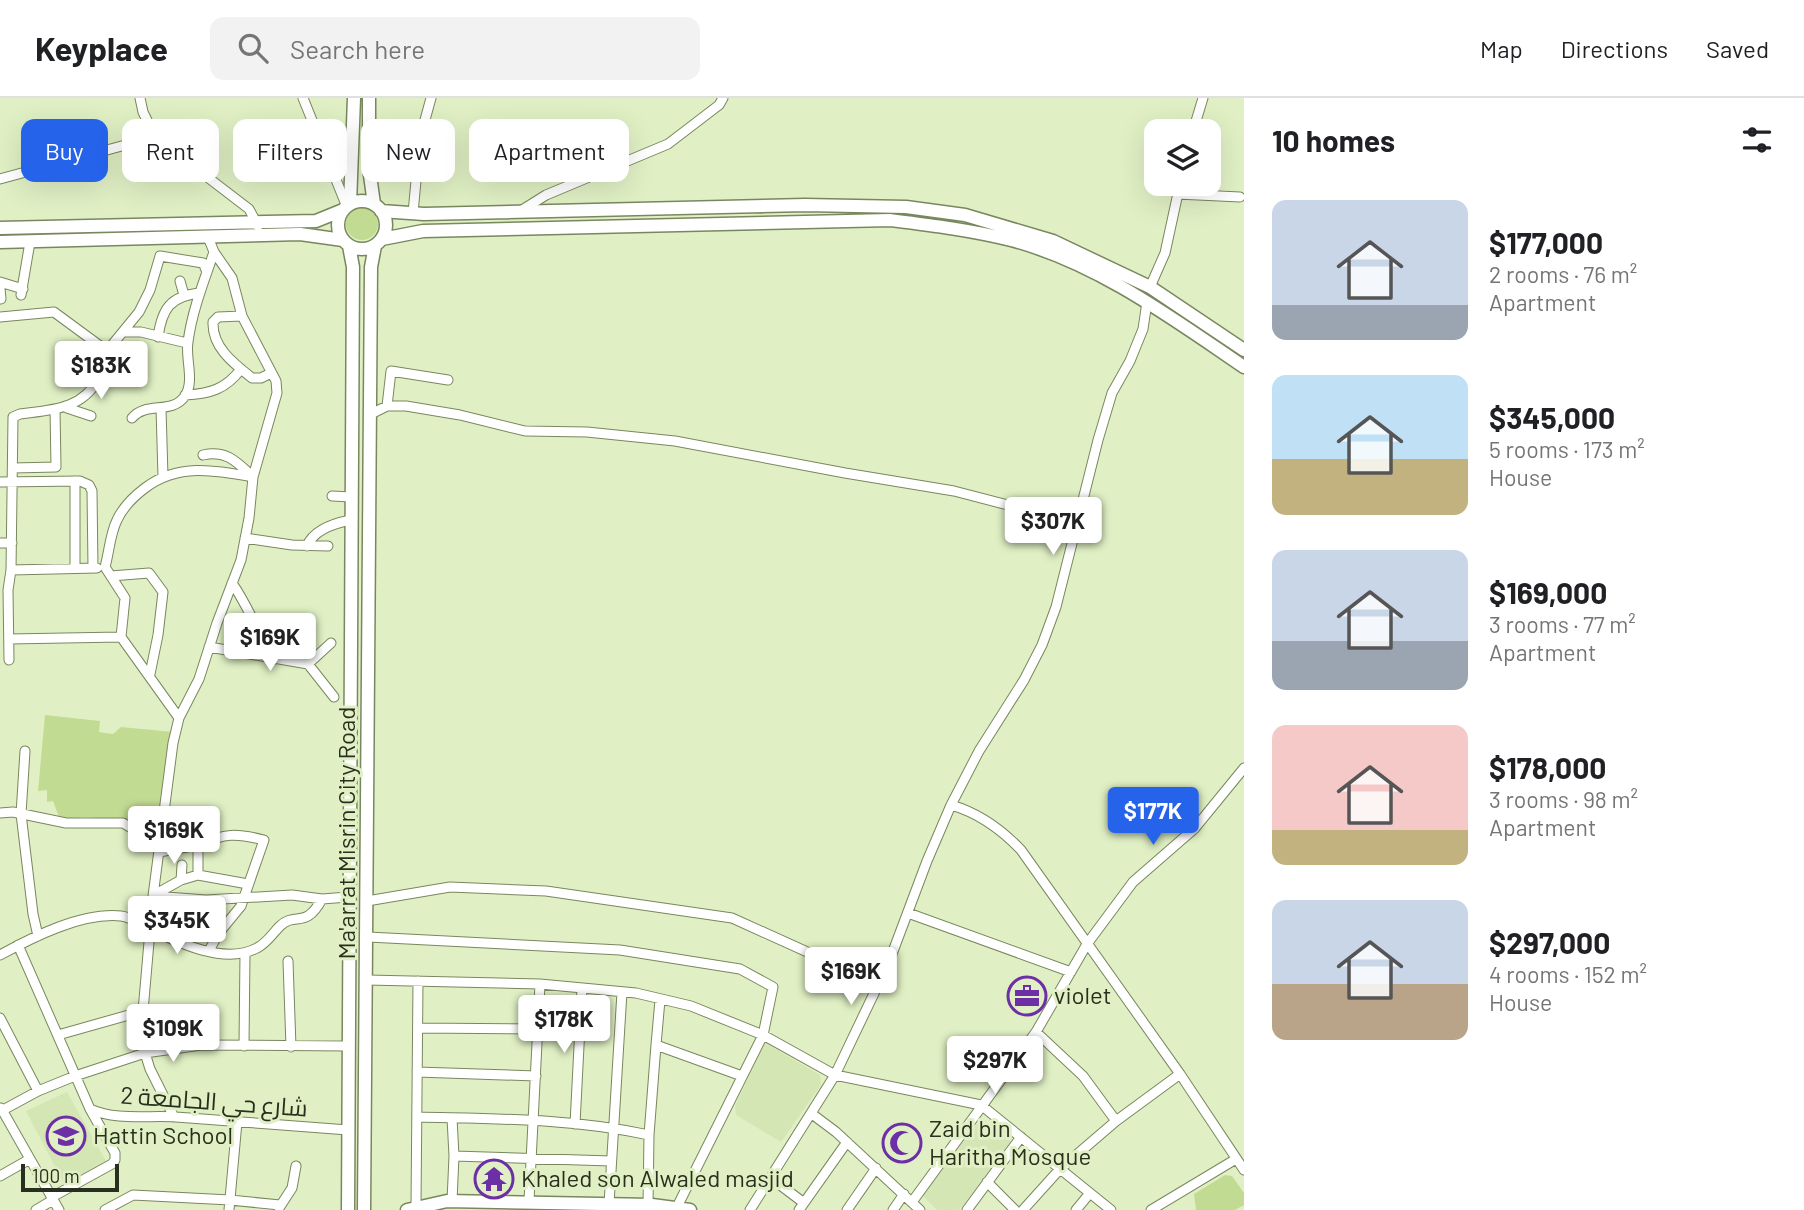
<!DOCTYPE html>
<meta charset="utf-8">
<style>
:root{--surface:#fff;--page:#f2f2f2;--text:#202124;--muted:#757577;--line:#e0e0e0;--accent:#2563eb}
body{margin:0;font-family:Barlow,Cairo,sans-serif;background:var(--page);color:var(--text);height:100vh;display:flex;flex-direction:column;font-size:26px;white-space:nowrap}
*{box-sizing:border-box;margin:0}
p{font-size:23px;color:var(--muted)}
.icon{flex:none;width:38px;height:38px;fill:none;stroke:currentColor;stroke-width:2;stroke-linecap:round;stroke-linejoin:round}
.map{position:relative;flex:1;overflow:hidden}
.details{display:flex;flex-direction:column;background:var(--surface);width:560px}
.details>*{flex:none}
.top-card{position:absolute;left:21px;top:21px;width:665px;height:63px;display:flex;gap:14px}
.fabs{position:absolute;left:1144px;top:21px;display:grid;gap:14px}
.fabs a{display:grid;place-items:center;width:77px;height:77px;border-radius:14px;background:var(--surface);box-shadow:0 7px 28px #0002;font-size:35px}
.scale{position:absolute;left:21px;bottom:18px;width:98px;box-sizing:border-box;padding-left:7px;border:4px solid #292f1e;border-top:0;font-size:19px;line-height:24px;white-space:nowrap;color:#292f1e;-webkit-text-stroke:5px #e0f0c4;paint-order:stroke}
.price{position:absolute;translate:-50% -60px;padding:0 16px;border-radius:7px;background:#fff;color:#222;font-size:23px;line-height:46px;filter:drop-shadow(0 2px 4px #0008)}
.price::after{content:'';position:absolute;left:50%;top:42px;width:21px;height:16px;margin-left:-10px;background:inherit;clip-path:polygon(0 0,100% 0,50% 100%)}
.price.selected{background:var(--accent);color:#fff}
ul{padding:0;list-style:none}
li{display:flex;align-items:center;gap:21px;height:175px;padding:0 28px}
li span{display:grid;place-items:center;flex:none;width:196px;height:140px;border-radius:14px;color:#555}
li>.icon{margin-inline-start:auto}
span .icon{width:84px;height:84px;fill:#fffc;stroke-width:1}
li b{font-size:30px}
h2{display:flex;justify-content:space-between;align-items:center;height:84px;padding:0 28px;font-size:30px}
.chip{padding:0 24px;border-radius:14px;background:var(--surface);box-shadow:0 7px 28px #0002;font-size:24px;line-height:63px}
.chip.selected{background:var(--accent);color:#fff}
header{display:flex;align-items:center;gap:42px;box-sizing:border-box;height:98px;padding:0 35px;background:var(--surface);border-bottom:2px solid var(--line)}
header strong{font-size:33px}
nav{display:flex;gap:38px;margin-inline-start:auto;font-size:24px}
.search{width:490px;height:63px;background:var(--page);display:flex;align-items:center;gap:18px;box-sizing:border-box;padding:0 24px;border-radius:14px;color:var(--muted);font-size:26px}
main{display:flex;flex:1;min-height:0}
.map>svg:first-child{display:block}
.built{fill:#d4e6b3}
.green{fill:#c2db92}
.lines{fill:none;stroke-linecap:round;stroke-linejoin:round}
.minor-casing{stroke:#79875e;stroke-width:11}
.major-casing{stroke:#79875e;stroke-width:15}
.minor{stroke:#fff;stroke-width:9}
.major{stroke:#fff;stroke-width:12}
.labels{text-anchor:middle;stroke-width:6;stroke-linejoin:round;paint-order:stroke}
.street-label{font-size:24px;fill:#292f1e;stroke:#e0f0c4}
.poi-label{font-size:24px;fill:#292f1e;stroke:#e0f0c4;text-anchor:start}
</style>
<header>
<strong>Keyplace</strong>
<div class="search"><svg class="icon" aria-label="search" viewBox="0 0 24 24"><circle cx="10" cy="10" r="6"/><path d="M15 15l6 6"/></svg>Search here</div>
<nav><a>Map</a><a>Directions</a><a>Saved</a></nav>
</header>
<main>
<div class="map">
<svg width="1244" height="1112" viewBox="0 0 1244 1112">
<rect width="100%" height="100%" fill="#e0f0c4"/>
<path class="built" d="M765,945L820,977L821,987L781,1044L736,1017L735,1008Z
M67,994L106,1063L64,1086L26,1013Z
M982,1020L1013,1045L959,1112H937L921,1096Z"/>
<path class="green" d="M346 126a16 16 0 1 1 32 0a16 16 0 1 1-32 0Z
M45,617L100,623L99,634L113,636L121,629L173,634L159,731L145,733L126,722L85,719L60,722L53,703L47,704V692L38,693Z
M1225,1077L1232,1078L1244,1095V1107L1235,1112H1196L1194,1096Z"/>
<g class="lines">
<defs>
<path id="minor" d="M140,0L143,14L155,39L249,111L258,128
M303,0L347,109
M1193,33L1203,0
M0,81L155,39
M1177,96L1240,99
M522,112L546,97L668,46L719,7L723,0
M413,115L420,40L431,0
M180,183L184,197
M0,184L23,191
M1150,189L1165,155L1180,86
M0,190L1,201
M21,197L30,144
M242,218L218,219L213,224C212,249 233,265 252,280H261L271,275
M0,219L54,214L107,253C104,262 104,272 99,280C82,312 51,312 20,316L13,319L11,472L8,492L9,562
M123,234H141L187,245
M158,239C162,211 170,198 200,195
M107,253L139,214L150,192L160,158L203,165L207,174
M185,297C210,296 226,291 241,271
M387,308L391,273L448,282
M67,310L91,318
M161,310L163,379
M369,317L387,308H406L460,317L525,333L587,334L675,343L845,375L954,393L1077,425
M132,320C146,303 172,317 185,298C195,283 185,260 188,244C192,213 204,183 214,154
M203,357C226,352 236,363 252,378
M13,370L56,369L55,311
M75,383V470
M0,384L80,383L89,387L92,393L93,470
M332,398L351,399
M245,440L292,447L328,448
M0,445H12
M307,448C314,431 335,425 351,422
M11,472L97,470
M111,478L149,475L163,494L158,537L150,576
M232,485C249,509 258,537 275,561
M9,541L121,539
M209,549L308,566L334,599
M308,566L331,545
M179,620L121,539L125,500L105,469C109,455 110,436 117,422C123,409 133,399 145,390C178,365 215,372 253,379
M25,653L21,716L33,816L38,838
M951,707C979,715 1001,731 1021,752L1180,976L1244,1072
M0,715L13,714L66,725H123L143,737L162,736
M198,747C225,735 236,735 264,742L241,808L218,836L209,853
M198,777L248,786
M181,782L182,767
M154,797L181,782L198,777V747L159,754
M153,798L206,802L292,797L322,801L348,799
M367,803L450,789L546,793L732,820L878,886
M908,815L1071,874
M368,839L620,852L740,871L773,889L763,937L677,1109
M18,847L90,1011C117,1023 148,1017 176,1019C233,1023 291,1028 348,1032
M0,857C33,839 82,814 121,818C131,819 140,826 150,831C179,845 225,867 257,850C267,845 272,836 280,828C296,813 305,832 322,801
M288,863L291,949
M367,882L540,886L636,895L691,908L763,937L835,977L981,1007L1111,1112
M0,920L38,993
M418,930L538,931
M58,937L143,913
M656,947L660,902
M244,948L245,855
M417,974L536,978
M1,1010L59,1112
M3,1012L38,993L75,978L145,955L201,947L348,948
M812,1016L836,1034L920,1112
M174,1019L150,971L145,955L143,913L153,798L173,645L179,620L199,581L217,525L241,462L249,420L253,379L277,295L276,283L242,218L232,180L214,154L208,139
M417,1019C494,1021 573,1020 649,1037
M1116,1023L1180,976
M575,1026L582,890
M454,1058L611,1063
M0,1078L30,1061
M771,1080L804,1105
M987,1084L1015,1112
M52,1099L112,1066L115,1062V1055L90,1011
M452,1103L454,1058L452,1020
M529,1103L540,886
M912,1104L1036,934L1087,846L1133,784L1195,730L1244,670
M609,1106L622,894
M648,1107L649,1037L656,947L742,978
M416,1108L418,883
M279,1110L292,1090L296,1068
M36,1112L53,1102
M105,1112L133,1097L230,1102L280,1107
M229,1112L237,1024
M750,1112L835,977L889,864L927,763L951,707L979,653L1024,582L1042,547L1056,509L1098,342L1112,295L1130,263L1143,231L1147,204
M799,1112L847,1044
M847,1112L876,1070
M893,1112L904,1096
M967,1112L1021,1039
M1023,1112L1060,1071L1116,1023L1083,978L1036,934
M1076,1112L1090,1095
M1151,1112L1236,1061"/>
<path id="major" d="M369,0V70L374,106
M338 127a24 24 0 1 1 48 0a24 24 0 1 1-48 0Z
M350,106L354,0
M381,113L424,116L805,107L906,109L965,117L1053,143L1150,189L1244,252
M0,130L316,123L343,112
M382,141L423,133L890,122C930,127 971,132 1011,142C1096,164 1172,220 1244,269
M0,144L300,136L343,142
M348,1112L353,169L349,148
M364,1112L371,169L375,148
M407,1112L447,1103L652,1107L690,1112"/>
</defs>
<use href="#minor" class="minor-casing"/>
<use href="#major" class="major-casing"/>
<use href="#minor" class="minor"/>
<use href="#major" class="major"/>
</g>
<defs>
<symbol id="office-ring" viewBox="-11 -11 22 22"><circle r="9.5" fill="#e0f0c4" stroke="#6c2fa5" stroke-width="1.5"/><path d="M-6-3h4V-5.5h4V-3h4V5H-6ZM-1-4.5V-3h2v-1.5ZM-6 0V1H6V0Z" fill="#6c2fa5"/></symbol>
<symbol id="school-ring" viewBox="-11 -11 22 22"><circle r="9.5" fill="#e0f0c4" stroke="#6c2fa5" stroke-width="1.5"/><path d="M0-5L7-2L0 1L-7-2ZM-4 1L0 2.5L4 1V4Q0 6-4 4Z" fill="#6c2fa5"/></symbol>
<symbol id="mosque-ring" viewBox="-11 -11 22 22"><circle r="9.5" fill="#e0f0c4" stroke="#6c2fa5" stroke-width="1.5"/><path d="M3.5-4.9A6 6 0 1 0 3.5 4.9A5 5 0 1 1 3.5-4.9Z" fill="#6c2fa5"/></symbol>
<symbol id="temple-ring" viewBox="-11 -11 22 22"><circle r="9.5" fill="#e0f0c4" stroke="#6c2fa5" stroke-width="1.5"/><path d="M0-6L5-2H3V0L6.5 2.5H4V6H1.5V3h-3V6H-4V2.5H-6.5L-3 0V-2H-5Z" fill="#6c2fa5"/></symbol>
</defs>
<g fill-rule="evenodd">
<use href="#office-ring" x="1005" y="876" width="44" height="44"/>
<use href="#school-ring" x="44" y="1016" width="44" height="44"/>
<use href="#mosque-ring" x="880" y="1023" width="44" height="44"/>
<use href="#temple-ring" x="472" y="1059" width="44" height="44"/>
</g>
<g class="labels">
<g class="street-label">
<text transform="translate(347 735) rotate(-90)" y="8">Ma'arrat Misrin City Road</text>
<text transform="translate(214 1004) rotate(4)" y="8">شارع حي الجامعة 2</text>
</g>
<g class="poi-label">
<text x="1054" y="906">violet</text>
<text x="929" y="1039">Zaid bin<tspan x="929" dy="28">Haritha Mosque</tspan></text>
<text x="93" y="1046">Hattin School</text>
<text x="521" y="1089">Khaled son Alwaled masjid</text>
</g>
</g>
</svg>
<div class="fabs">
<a><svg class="icon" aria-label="layers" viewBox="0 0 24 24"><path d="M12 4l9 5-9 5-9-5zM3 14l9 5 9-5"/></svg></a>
</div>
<div class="scale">100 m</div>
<b class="price" style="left:101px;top:303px">$183K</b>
<b class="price" style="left:1053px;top:459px">$307K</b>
<b class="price" style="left:270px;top:575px">$169K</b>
<b class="price selected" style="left:1153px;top:749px">$177K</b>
<b class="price" style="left:174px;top:768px">$169K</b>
<b class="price" style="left:177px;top:858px">$345K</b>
<b class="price" style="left:851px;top:909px">$169K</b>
<b class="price" style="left:564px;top:957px">$178K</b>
<b class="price" style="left:173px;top:966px">$109K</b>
<b class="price" style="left:995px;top:998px">$297K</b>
<div class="top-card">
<a class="chip selected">Buy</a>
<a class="chip">Rent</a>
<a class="chip">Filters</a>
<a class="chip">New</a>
<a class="chip">Apartment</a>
</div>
</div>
<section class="details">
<h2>10 homes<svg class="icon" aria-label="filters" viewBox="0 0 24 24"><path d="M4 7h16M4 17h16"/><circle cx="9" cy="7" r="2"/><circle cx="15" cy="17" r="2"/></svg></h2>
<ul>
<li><span style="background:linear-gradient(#c9d6e8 75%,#9aa5b1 0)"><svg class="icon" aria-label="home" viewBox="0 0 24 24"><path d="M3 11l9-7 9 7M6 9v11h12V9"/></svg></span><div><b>$177,000</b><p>2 rooms · 76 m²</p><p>Apartment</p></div></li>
<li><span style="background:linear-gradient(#bfe0f5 60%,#c2b280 0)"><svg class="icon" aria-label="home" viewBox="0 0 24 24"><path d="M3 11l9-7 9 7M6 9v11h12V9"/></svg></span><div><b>$345,000</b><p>5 rooms · 173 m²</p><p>House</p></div></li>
<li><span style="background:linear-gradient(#c9d6e8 65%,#9aa5b1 0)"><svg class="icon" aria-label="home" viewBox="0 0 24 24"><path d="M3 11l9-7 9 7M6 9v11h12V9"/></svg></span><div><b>$169,000</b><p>3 rooms · 77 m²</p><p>Apartment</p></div></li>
<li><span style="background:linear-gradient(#f6c9c9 75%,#c2b280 0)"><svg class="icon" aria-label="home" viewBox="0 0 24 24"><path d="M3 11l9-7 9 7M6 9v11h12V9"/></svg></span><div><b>$178,000</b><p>3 rooms · 98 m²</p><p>Apartment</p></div></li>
<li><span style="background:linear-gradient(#c9d6e8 60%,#b9a48a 0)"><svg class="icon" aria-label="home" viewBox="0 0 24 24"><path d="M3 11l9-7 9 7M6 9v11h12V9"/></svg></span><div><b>$297,000</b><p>4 rooms · 152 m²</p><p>House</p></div></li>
</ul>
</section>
</main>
